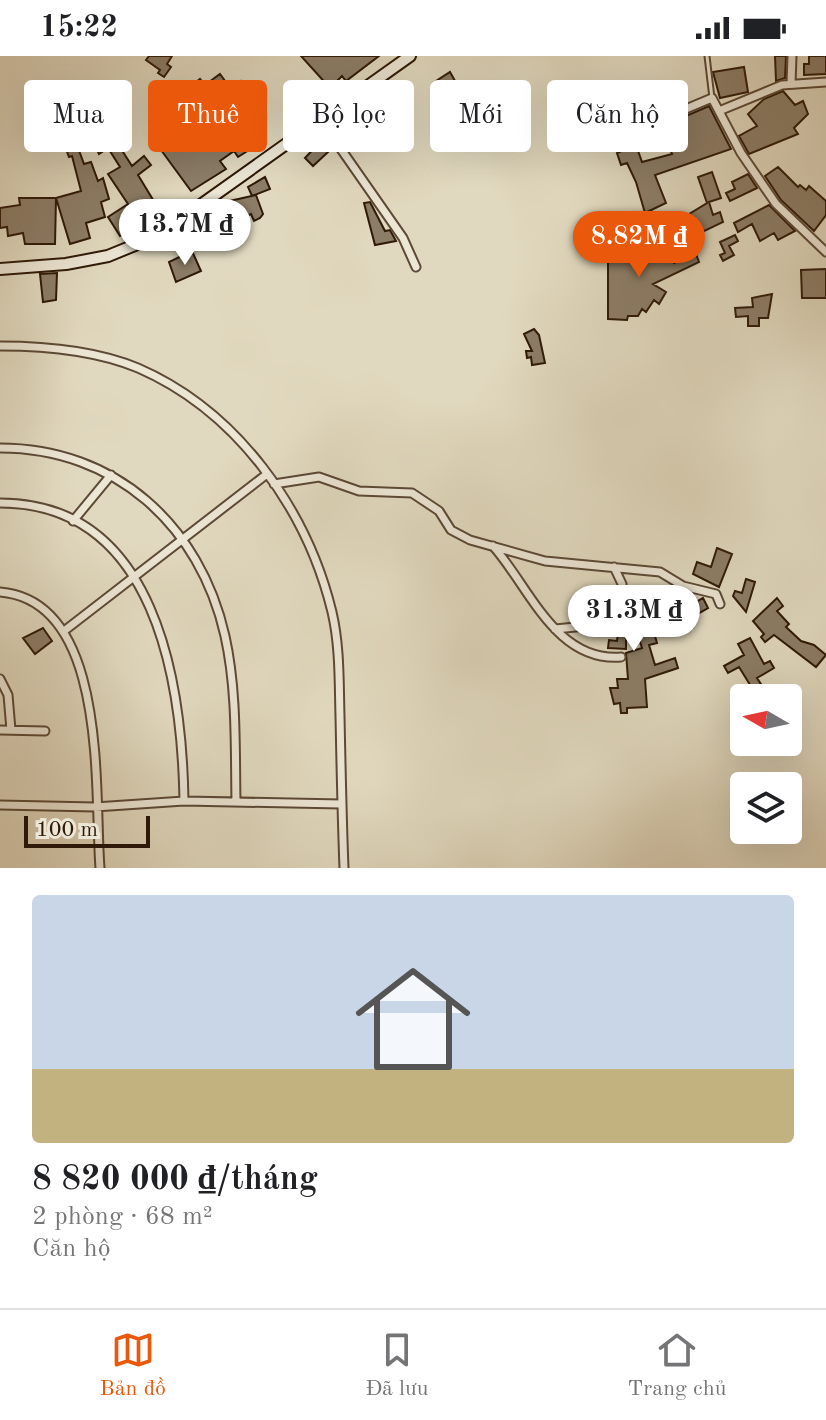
<!DOCTYPE html>
<html lang="vi">
<meta charset="utf-8">
<style>
:root{--surface:#fff;--page:#f2f2f2;--text:#202124;--muted:#757577;--line:#e0e0e0;--accent:#ea580c}
body{margin:0;font-family:"Old Standard TT",serif;background:var(--page);color:var(--text);height:100vh;display:flex;flex-direction:column;font-size:30px;white-space:nowrap}
*{box-sizing:border-box;margin:0}
p{font-size:26px;color:var(--muted)}
.icon{flex:none;width:44px;height:44px;fill:none;stroke:currentColor;stroke-width:2;stroke-linecap:round;stroke-linejoin:round}
.map{position:relative;height:812px;overflow:hidden}
.drawer{display:flex;flex-direction:column;background:var(--surface);flex:1}
.drawer>*{flex:none}
.top-card{position:absolute;left:24px;top:24px;width:778px;height:72px;display:flex;gap:16px}
.needle{width:52px;rotate:279deg}
.fabs{position:absolute;left:730px;top:628px;display:grid;gap:16px}
.fabs a{display:grid;place-items:center;width:72px;height:72px;border-radius:8px;background:var(--surface);box-shadow:0 8px 32px #0002;font-size:40px}
.scale{position:absolute;left:24px;bottom:20px;width:126px;box-sizing:border-box;padding-left:8px;border:4px solid #2f1908;border-top:0;font-size:22px;line-height:28px;white-space:nowrap;color:#2f1908;-webkit-text-stroke:6px #ece6d5;paint-order:stroke}
.price{position:absolute;translate:-50% -68px;padding:0 18px;border-radius:28px;background:#fff;color:#222;font-size:26px;line-height:52px;filter:drop-shadow(0 2px 4px #0008)}
.price::after{content:'';position:absolute;left:50%;top:48px;width:24px;height:18px;margin-left:-12px;background:inherit;clip-path:polygon(0 0,100% 0,50% 100%)}
.price.current{background:var(--accent);color:#fff}
ul{padding:0;list-style:none}
li{display:grid;align-content:center;gap:16px;height:424px;padding:0 32px}
li span{display:grid;place-items:center;height:248px;border-radius:8px;color:#555}
li>.icon{margin-inline-start:auto}
span .icon{width:144px;height:144px;fill:#fffc;stroke-width:1}
li b{font-size:34px}
.pill{padding:0 28px;border-radius:8px;background:var(--surface);box-shadow:0 8px 32px #0002;font-size:28px;line-height:72px}
.pill.current{background:var(--accent);color:#fff}
.status{display:flex;justify-content:space-between;align-items:center;height:56px;padding:0 40px;background:var(--surface);direction:ltr}
.status svg{height:22px;fill:currentColor}
.tabs{display:flex;justify-content:space-around;align-items:center;height:112px;border-top:2px solid var(--line);background:var(--surface);font-size:22px;color:var(--muted)}
.tabs a{display:grid;justify-items:center;gap:4px}
.tabs .current{color:var(--accent)}
.map>svg:first-child{display:block}
.building{fill:#8c7d67;stroke:#2f1908;stroke-width:2;fill-rule:evenodd}
.lines{fill:none;stroke-linecap:round;stroke-linejoin:round}
.lane-casing{stroke:#5c4936;stroke-width:7}
.street-casing{stroke:#5c4936;stroke-width:11}
.secondary-casing{stroke:#2f1908;stroke-width:14}
.lane{stroke:#ece6d5;stroke-width:3}
.street{stroke:#ece6d5;stroke-width:7}
.secondary{stroke:#ece6d5;stroke-width:10}
</style>
<div class="status"><b>15:22</b><svg viewBox="0 0 49 12"><path d="M0 12V9h3v3zM5 12V6h3v6zM10 12V3h3v9zM15 12V0h3v12zM26 1h20v11H26zM47 4h2v5h-2z"/></svg></div>
<div class="map">
<svg width="826" height="812" viewBox="0 0 826 812">
<rect width="100%" height="100%" fill="#e1d9bf"/>
<filter id="stains"><feTurbulence type="fractalNoise" baseFrequency=".0025" numOctaves="4"/><feColorMatrix values="0 0 0 0 .2 0 0 0 0 .09 0 0 0 0 .02 0 0 0 .5 -.17"/></filter>
<radialGradient id="worn" r=".72"><stop offset=".6" stop-color="#630" stop-opacity="0"/><stop offset="1" stop-color="#630" stop-opacity=".3"/></radialGradient>
<path class="building" d="M149,0H172L167,8L171,11L164,21L158,17L160,14L146,4Z
M301,0H379L346,25L342,20L330,32Z
M775,0H786L785,22L776,25Z
M809,0H826V18L804,19V8H809Z
M744,11L748,36L720,42L713,16Z
M450,16L464,41L451,49L433,27Z
M220,18L231,33L241,25L247,33L220,50L230,63L248,50L251,55L258,50L266,62L255,70L265,84L238,101L234,95L220,105L226,113L191,135L153,83L158,79L153,73L159,68L153,60L200,23L205,29ZM182,54L200,79L190,87L171,62Z
M385,33L395,50L379,59L377,55L365,62L359,51L362,46Z
M783,35L795,49L803,45L808,58L794,72L798,78L749,98L739,80L757,70L748,58L764,43Z
M709,50L731,93L655,119L666,147L645,157L636,126L627,107L621,109L617,97L636,89L642,106L672,98L661,70L667,68L676,85L683,88L687,82L679,63Z
M109,74L126,93L123,96L132,110L144,100L151,109L138,119L161,157L120,180L108,161L128,148L108,118L120,111L108,92L99,98L95,90L107,83L104,78Z
M319,87L328,96L313,110L305,102Z
M77,89L84,108L91,106L98,125L103,122L109,143L101,146L105,161L86,167L90,182L70,188L56,142L81,135L72,100L69,101L66,93Z
M778,111L798,131L800,129L806,134L809,130L826,145V159L814,175L781,144L765,120Z
M712,116L721,142L709,146L713,159L720,156L723,166L694,180L686,160L707,147L698,121Z
M748,118L757,132L730,145L726,137L735,133L732,126Z
M265,121L270,133L252,140L248,131Z
M256,139L263,158L260,162L254,165L251,158L233,166L225,146Z
M19,142H56L55,188H25L23,177L8,180L7,171L0,172V152L20,149Z
M370,146L385,175L390,174L396,185L375,189L364,147Z
M769,149L795,175L778,184L774,177L760,185L752,168L738,176L734,167Z
M735,179L738,185L729,190L734,199L723,205L720,199L725,197L720,186Z
M667,189L674,207L696,198L699,206L653,228L666,236L659,248L654,244L646,256L642,253L638,260H628L627,264L608,263V195L648,192V197Z
M192,195L201,215L176,226L169,206Z
M826,213V242H802L801,214Z
M57,217L56,244L43,246L40,218Z
M772,238L768,262H759V270H748V260L736,261L735,252L753,251L752,242Z
M534,273L539,279L545,307L532,309L531,301L527,302L526,295H532L524,278Z
M717,492L732,498L719,531L693,518L697,506L711,511Z
M746,523L755,526L746,556L733,540L735,535L742,537Z
M637,530L644,531L638,560L650,563L657,587L649,589L655,609L675,602L678,612L645,623L647,651L627,652V657H621L620,647L614,648L610,632H618L617,623H628L626,597L642,592L638,580L626,578V593L608,592L609,584L617,585L619,569L590,561L591,554H628L631,535L636,536Z
M703,542L708,552L666,576L661,567Z
M777,542L783,550L777,555L789,568L786,571L801,585L814,589L826,599L816,611L774,579L765,586L761,581L764,578L753,565Z
M43,572L52,585L35,598L23,582Z
M750,582L764,608L770,605L774,612L757,622L761,628L752,632L739,611L728,617L724,610L744,599L738,588Z"/>
<g class="lines">
<defs>
<path id="lane" d="M707,0L712,42"/>
<path id="street" d="M791,28L792,0
M719,55L782,29L826,26
M671,61L681,82
M320,63L403,182L416,211
M650,68L712,42L741,97L776,148L826,196
M0,290C44,290 97,295 138,312C237,355 307,453 332,556C340,590 339,626 340,660C341,710 342,761 344,812
M0,392C115,392 200,469 225,580C237,634 235,691 236,746
M274,428L319,421L359,435L412,437L439,455L451,474L470,484L545,505L660,516L683,530L716,538L720,548
M0,447C156,447 182,626 184,745
M73,465L111,419
M493,490C529,530 555,606 621,601
M614,511L622,528
M0,536C109,545 94,735 100,812
M555,573L596,569
M64,575L267,418
M0,623L8,639L11,674
M0,674L45,675
M0,749L95,751L184,745L341,748"/>
<path id="secondary" d="M0,213L66,208L108,200L157,180L410,0"/>
</defs>
<use href="#lane" class="lane-casing"/>
<use href="#street" class="street-casing"/>
<use href="#secondary" class="secondary-casing"/>
<use href="#lane" class="lane"/>
<use href="#street" class="street"/>
<use href="#secondary" class="secondary"/>
</g>
<rect width="100%" height="100%" filter="url(#stains)"/>
<rect width="100%" height="100%" fill="url(#worn)"/>
</svg>
<div class="fabs">
<a><svg class="needle" viewBox="-14 -14 28 28"><path d="M0-13l5 13h-10z" fill="#e53935"/><path d="M0 13l5-13h-10z" fill="#757577"/></svg></a>
<a><svg class="icon" aria-label="layers" viewBox="0 0 24 24"><path d="M12 4l9 5-9 5-9-5zM3 14l9 5 9-5"/></svg></a>
</div>
<div class="scale">100 m</div>
<b class="price" style="left:185px;top:211px">13.7M ₫</b>
<b class="price current" style="left:639px;top:223px">8.82M ₫</b>
<b class="price" style="left:634px;top:597px">31.3M ₫</b>
<div class="top-card">
<a class="pill">Mua</a>
<a class="pill current">Thuê</a>
<a class="pill">Bộ lọc</a>
<a class="pill">Mới</a>
<a class="pill">Căn hộ</a>
</div>
</div>
<section class="drawer">
<ul>
<li><span style="background:linear-gradient(#c9d6e8 70%,#c2b280 0)"><svg class="icon" aria-label="home" viewBox="0 0 24 24"><path d="M3 11l9-7 9 7M6 9v11h12V9"/></svg></span><div><b>8 820 000 ₫/tháng</b><p>2 phòng · 68 m²</p><p>Căn hộ</p></div></li>
</ul>
</section>
<nav class="tabs">
<a class="current"><svg class="icon" aria-label="map" viewBox="0 0 24 24"><path d="M3 6l6-2 6 2 6-2v14l-6 2-6-2-6 2zM9 4v14M15 6v14"/></svg>Bản đồ</a>
<a><svg class="icon" aria-label="saved" viewBox="0 0 24 24"><path d="M7 4h10v16l-5-4-5 4z"/></svg>Đã lưu</a>
<a><svg class="icon" aria-label="home" viewBox="0 0 24 24"><path d="M3 11l9-7 9 7M6 9v11h12V9"/></svg>Trang chủ</a>
</nav>
